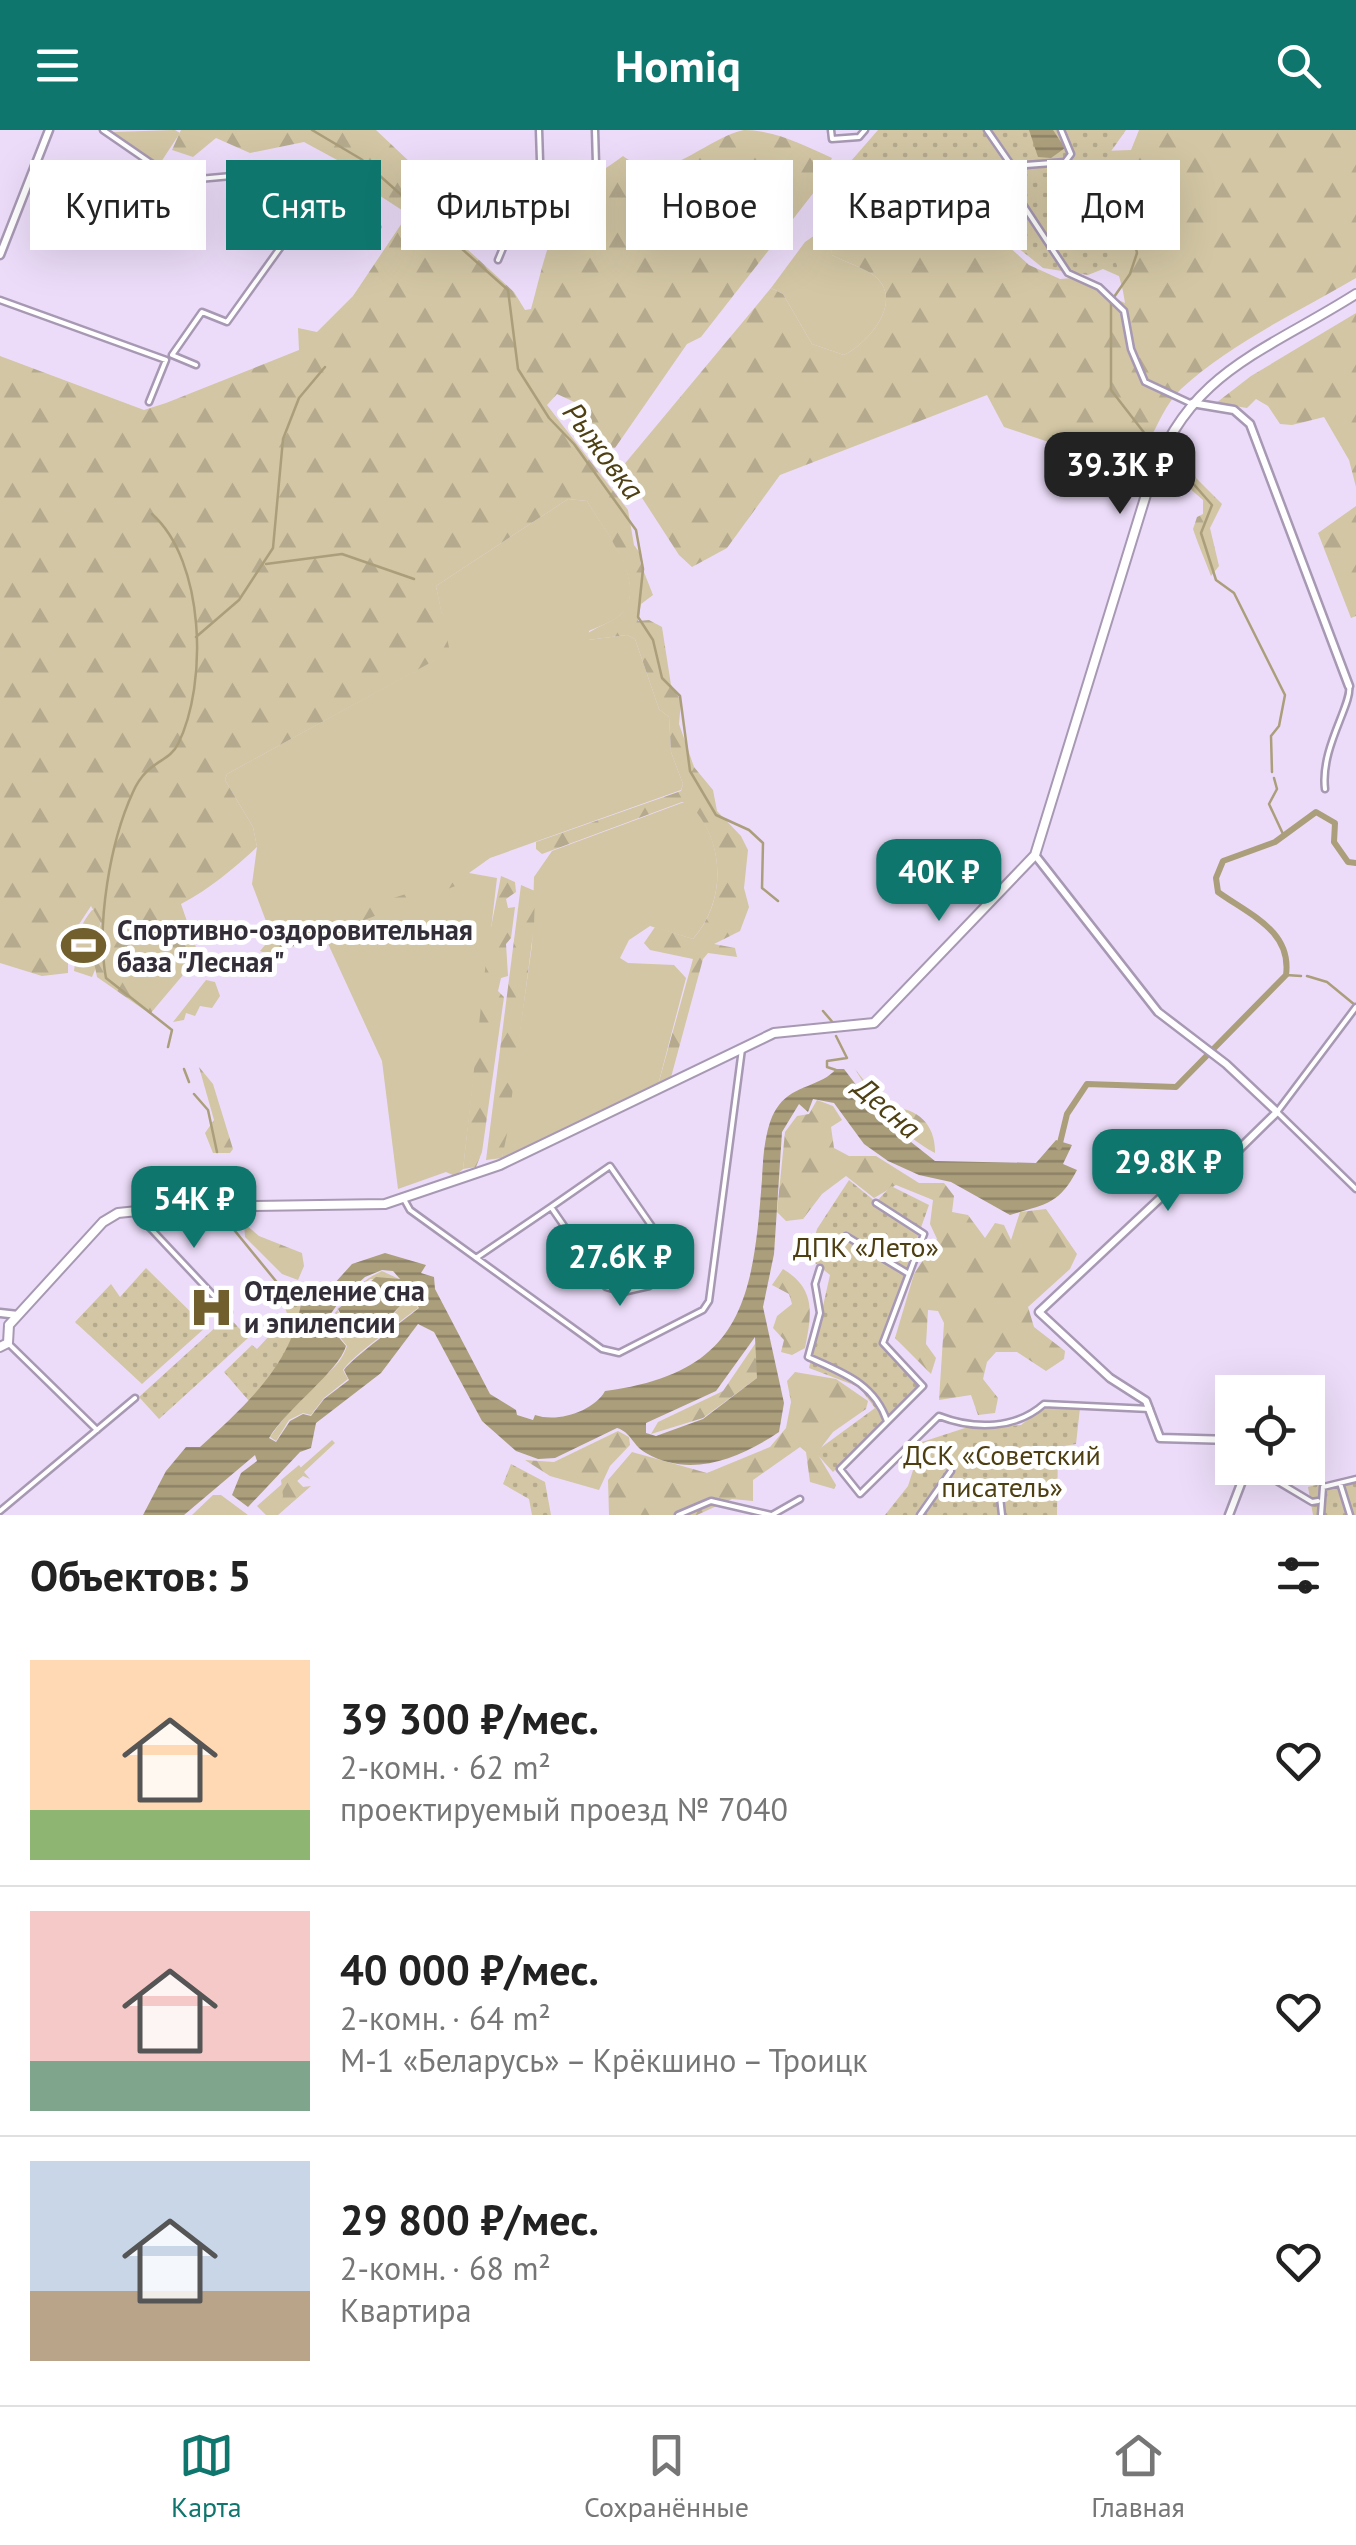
<!DOCTYPE html>
<html lang="ru">
<meta charset="utf-8">
<style>
:root{--surface:#fff;--page:#f2f2f2;--text:#222;--muted:#767676;--line:#e0e0e0;--accent:#0f766e}
body{margin:0;font-family:"PT Sans",sans-serif;background:var(--page);color:var(--text);height:100vh;display:flex;flex-direction:column;font-size:38px;white-space:nowrap}
*{box-sizing:border-box;margin:0}
p{font-size:32px;color:var(--muted)}
.icon{flex:none;width:55px;height:55px;fill:none;stroke:currentColor;stroke-width:2;stroke-linecap:round;stroke-linejoin:round}
.map{position:relative;height:1385px;overflow:hidden}
.sheet{display:flex;flex-direction:column;background:var(--surface);flex:1}
.sheet>*{flex:none}
.hud{position:absolute;left:30px;top:30px;width:1298px;height:90px;display:flex;gap:20px}
.controls{position:absolute;left:1215px;top:1245px;display:grid;gap:20px}
.controls a{display:grid;place-items:center;width:110px;height:110px;border-radius:0px;background:var(--surface);box-shadow:0 10px 40px #0002;font-size:50px}
.price{position:absolute;translate:-50% -85px;padding:0 22px;border-radius:20px;background:var(--accent);color:#fff;font-size:32px;line-height:65px;filter:drop-shadow(0 2px 5px #0008)}
.price::after{content:'';position:absolute;left:50%;top:60px;width:30px;height:22px;margin-left:-15px;background:inherit;clip-path:polygon(0 0,100% 0,50% 100%)}
.price.selected{background:#222;color:#fff}
ul{padding:0;list-style:none}
li{display:flex;align-items:center;gap:30px;height:250px;padding:0 30px}
li+li{border-top:2px solid var(--line)}
li span{display:grid;place-items:center;flex:none;width:280px;height:200px;border-radius:0px;color:#555}
li>.icon{margin-inline-start:auto}
span .icon{width:120px;height:120px;fill:#fffc;stroke-width:1}
li b{font-size:42px}
h2{display:flex;justify-content:space-between;align-items:center;height:120px;padding:0 30px;font-size:42px}
.chip{padding:0 35px;border-radius:0px;background:var(--surface);box-shadow:0 10px 40px #0002;font-size:35px;line-height:90px}
.chip.selected{background:var(--accent);color:#fff}
header{display:flex;justify-content:space-between;align-items:center;height:130px;padding:0 30px;background:var(--accent);color:#fff;font-size:45px;font-weight:700}
.tabs{display:flex;justify-content:space-around;align-items:center;height:140px;border-top:2px solid var(--line);background:var(--surface);font-size:28px;color:var(--muted)}
.tabs a{display:grid;justify-items:center;gap:5px}
.tabs .selected{color:var(--accent)}
.map>svg:first-child{display:block}
.grass{fill:#d2c6a4}
.forest{fill:url(#forest-firs)}
.park{fill:url(#park-dots)}
.water{fill:url(#water-rules);fill-rule:evenodd}
.lines{fill:none;stroke-linecap:round;stroke-linejoin:round}
.stream{stroke:#ab9e7b;stroke-width:2.5}
.river{stroke:#ab9e7b;stroke-width:6}
.minor-casing{stroke:#a798b3;stroke-width:9}
.tertiary-casing{stroke:#a798b3;stroke-width:11}
.secondary-casing{stroke:#a798b3;stroke-width:12}
.minor{stroke:#fff;stroke-width:4}
.tertiary{stroke:#fff;stroke-width:6}
.secondary{stroke:#fff;stroke-width:8}
.labels{text-anchor:middle;stroke-width:10;stroke-linejoin:round;paint-order:stroke}
.poi-label{font-size:28px;font-weight:bold;fill:#342e39;stroke:#fff;text-anchor:start}
.park-label{font-size:28px;fill:#4e3f12;stroke:#fff}
.water-label{font-size:30px;font-style:italic;fill:#4e4012;stroke:#fff}
</style>
<header><svg class="icon" aria-label="menu" viewBox="0 0 24 24"><path d="M4 6h16M4 12h16M4 18h16"/></svg>Homiq<svg class="icon" aria-label="search" viewBox="0 0 24 24"><circle cx="10" cy="10" r="6"/><path d="M15 15l6 6"/></svg></header>
<div class="map">
<svg width="1356" height="1385" viewBox="0 0 1356 1385">
<defs>
<pattern id="forest-firs" width="22" height="20" patternUnits="userSpaceOnUse" patternTransform="scale(2.5)"><rect width="22" height="20" fill="#d2c6a4"/><path d="M5 1l3.5 6h-7zM16 11l3.5 6h-7z" fill="#b5aa8e"/></pattern>
<pattern id="park-dots" width="8" height="8" patternUnits="userSpaceOnUse" patternTransform="scale(2.5)"><rect width="8" height="8" fill="#d2c6a4"/><path d="M2 2h.1M6 6h.1" fill="none" stroke="#b5aa8e" stroke-width="1.8" stroke-linecap="round"/></pattern>
<pattern id="water-rules" width="6" height="5" patternUnits="userSpaceOnUse" patternTransform="scale(2.5)"><rect width="6" height="5" fill="#ab9e7b"/><path d="M0 2.5h6" fill="none" stroke="#8c8166"/></pattern>
</defs>
<rect width="100%" height="100%" fill="#ecdcf9"/>
<path class="grass" d="M175,0L180,3L159,35L113,2Z
M111,38L149,67L137,91L92,65Z
M831,94L832,125C845,132 865,138 876,147C904,173 867,214 844,225L812,214L783,164L771,158L805,112Z
M568,369L587,371C602,397 640,441 628,474C623,489 602,495 589,501L588,510L627,505L635,509L659,579L669,587L671,622L683,654L681,660L490,728L469,743L497,748L463,1039L455,1046L446,1042L398,1059L382,931L324,805L469,747L272,807L252,754L257,717L253,697L225,650L227,644L449,522L436,456Z
M687,671C725,707 728,769 693,809L650,796L629,810L620,828L628,833L674,835L686,848L658,955L502,1028L532,815L534,747L552,721Z
M92,780L99,781L101,791L93,821L97,835L92,847L74,841C79,815 71,807 92,780Z
M382,1141L399,1149H370L337,1179L351,1206C375,1206 389,1189 404,1172L401,1155L418,1178C401,1191 352,1226 343,1240L348,1249L324,1268L311,1285L303,1283L289,1290L276,1311L270,1307C281,1291 293,1277 306,1263C321,1245 339,1240 347,1216L334,1200L337,1195H324C343,1176 354,1153 382,1141Z
M332,1310L335,1313L304,1342L310,1349L303,1346L297,1351L303,1357L311,1356L278,1385H266L257,1376Z
M213,1365H221L248,1385H192Z"/>
<path class="forest" d="M181,0H376L413,35L436,48L421,77L514,162L525,180L531,179C542,140 550,92 578,60C589,47 609,37 623,26C666,59 702,9 744,0C775,0 806,16 832,28L818,57L701,207L687,214L615,318L605,317L583,276L557,264L547,275L628,380L634,415L642,426L640,432L653,465L641,474L638,491L649,490L662,497L671,555L681,571L679,594L694,637L713,660L717,681L741,706L748,720L744,758L749,777L740,801L714,814L735,818L737,827L708,823L703,829L670,951L658,955L693,829L650,820L644,813L655,797L693,809C728,770 725,707 687,672H682L542,724L536,719V712L681,661L683,654L671,622L669,587L659,579L635,509L627,505L588,510L585,505C596,497 610,493 620,485C651,455 602,398 587,371L568,369L436,456L450,522L227,644L225,650L253,697L257,717C233,739 211,758 181,774L199,826L150,884L97,847L92,823L101,793L91,776L68,811V843L42,846L0,833V226L144,280L166,273L299,220L298,198L317,202L353,166L408,84L371,60L339,31L304,12L250,23L216,8L193,27L172,20Z
M1139,0H1356V148C1298,182 1231,213 1181,259C1158,281 1154,314 1130,335H1088L1075,321L1004,297L987,265L780,345L727,418L692,437L679,425L622,337L771,158L783,164L812,214L844,225C867,214 904,173 876,147C865,138 845,132 832,125L831,94L860,42C881,49 945,74 962,72L971,93L992,101L1029,135L1060,149L1072,148L1125,173C1119,127 1090,88 1087,43L1101,42L1103,21L1131,20Z
M1356,183V357L1349,330L1324,287L1292,295L1280,294L1268,276L1256,269L1247,278L1216,273L1251,246Z
M1190,342L1222,374L1210,398L1219,436L1211,446C1205,430 1199,417 1193,399L1197,387L1203,384V370L1180,350L1179,344Z
M1356,376V486L1351,488L1318,403Z
M468,744L469,751L270,825L260,821L272,807Z
M501,746L515,752L516,762L506,769L508,778L515,777L511,808L506,814L508,846L501,848L498,861L504,867L482,1022L476,1037L463,1039L488,813Z
M521,755L535,761L534,796L507,1004L502,1028L486,1030Z
M206,850L215,852L220,866L212,878L200,876L195,886L186,883L184,890L173,892Z
M199,937L213,954L233,1019L230,1023H213L205,1003L214,990Z
M855,939L886,978C915,975 936,993 935,1023C898,1003 876,974 855,939Z
M817,970L833,976L842,990L831,997L834,1018L849,1026H876L919,1053H944L954,1066L952,1082L968,1085L985,1108L995,1093L1004,1095L1011,1110L1020,1082L1046,1079L1077,1124L1070,1139L1028,1177L1034,1197L1065,1221L1064,1229L1046,1241L1017,1222H996L987,1232L983,1249L998,1268L995,1283L978,1285L971,1265L939,1270L944,1193L938,1181L928,1180L926,1214L936,1228L931,1244L895,1208L914,1144L937,1109L930,1094L933,1070L896,1055L874,1068L846,1046L822,1064L803,1089L786,1091L777,1082L785,1002L797,986L809,984Z
M244,1093L259,1106L302,1123L304,1136L298,1150L282,1144L245,1107Z
M783,1139C816,1159 812,1183 805,1218L792,1225L781,1222L784,1210L773,1198L777,1186L792,1174L789,1164L772,1155Z
M757,1211V1248L703,1288L651,1304L658,1292L723,1261Z
M795,1242L836,1249L868,1271L866,1279L833,1302L817,1323L836,1355L834,1359L810,1352L806,1322L800,1317L753,1350V1371L732,1369L697,1385H609L608,1350L632,1322L707,1343L770,1317L786,1298L791,1272L787,1251Z
M618,1301L629,1307L630,1315L610,1336L599,1360L550,1346L525,1330L554,1332Z
M299,1335L304,1342L297,1351L306,1360L277,1385L283,1366L281,1350Z"/>
<path class="park" d="M878,0H1126L1100,37L1083,40L1121,147L1103,139L1088,145L1043,138L964,74L851,31Z
M849,1050L876,1072L891,1056L929,1075L880,1213L919,1256L833,1342L815,1322L875,1278L859,1257L809,1238L830,1145L809,1128L817,1099Z
M146,1138L206,1197L142,1254L75,1192L111,1154L120,1167Z
M284,1165L301,1177C296,1213 277,1244 249,1271L224,1242L252,1215L257,1219L271,1204L280,1205C292,1192 288,1182 280,1168Z
M228,1186L248,1208L159,1289L139,1267Z
M1045,1276L1080,1278L1076,1314L1058,1317L1057,1385H885L908,1356L922,1312L965,1298L1021,1295Z
M511,1334L545,1352L551,1385H532L529,1369L503,1354Z
M1356,1345V1385H1313L1308,1357Z"/>
<path class="water" d="M1029,0H1053L1065,18L1051,28L1038,27Z
M836,939H844L882,989L935,1031L1036,1033L1056,1010L1072,1015L1063,1034L1077,1040C1059,1075 1045,1074 1010,1085L951,1052L919,1045L888,1031L864,1014L834,973L813,969L808,982L799,974L782,1002L774,1124L763,1177L784,1273L779,1302C740,1328 691,1349 646,1323C633,1316 631,1302 617,1298L555,1328L538,1329L516,1321L482,1291L434,1202L418,1194L381,1243L316,1293L311,1318L300,1322L248,1377L232,1365L241,1343L257,1331L255,1325L184,1385H143L166,1341L186,1317H200C247,1274 292,1234 301,1173L324,1165L352,1134L385,1123L426,1135L421,1143L434,1147L435,1159L490,1264L516,1280L517,1285L533,1290L535,1285C558,1293 594,1281 605,1261C742,1243 753,1171 762,1049C763,1028 765,992 779,975C794,955 822,956 836,939ZM382,1140L393,1141L400,1149L376,1147L338,1179L352,1205C375,1205 388,1188 404,1172L398,1161L402,1154L419,1178C404,1190 351,1229 344,1240L349,1250L324,1269L311,1286L303,1284L290,1291L276,1312L269,1308C287,1278 339,1241 346,1216L335,1203H329L333,1196H322L342,1168L365,1147ZM755,1207L757,1248L703,1289L656,1306L646,1303V1293L716,1261Z"/>
<g class="lines">
<path class="stream" d="M312,0L361,29L508,160L518,239L549,288L574,314L636,400L643,439L638,487L653,510L662,548L680,566L690,641L716,685L749,700L763,713L762,758L778,771
M1056,50L1065,68L1081,70L1097,62L1114,66L1126,75L1137,123L1130,144L1114,167
M1111,173V260L1149,309
M1170,331L1174,343L1190,350L1212,375L1201,403L1216,450L1234,463L1285,565L1279,596L1271,606L1272,642
M152,384C205,431 208,554 178,614C169,633 147,630 133,662C110,712 96,795 106,848L172,900L168,917
M266,434L342,424L414,449
M196,507L239,470L273,418L283,309L299,268L325,237
M1274,648L1277,659L1269,674L1283,704
M1286,845L1301,846
M1307,846L1327,852L1355,875
M823,881L835,895
M836,906L847,928L827,931V937L836,940
M184,939L189,952
M194,964L208,980L217,1022
M222,1085L284,1161L301,1173"/>
<path class="river" d="M1059,1017L1067,984L1087,954L1176,957L1286,845C1292,801 1250,785 1218,762L1216,748L1223,731L1275,712L1316,682L1335,693L1334,712L1348,732L1356,733"/>
<defs>
<path id="minor" d="M103,0L177,51L274,42L377,97
M539,0L540,31L531,50L564,58L588,46L596,34L595,0
M831,0L832,9L859,7L865,0
M987,0L1016,42
M1061,0L1071,24L1065,32L1026,35L1013,46L1014,61L1068,143L1099,157L1124,181L1131,219L1145,252L1190,273
M440,54L510,96
M498,130L531,50
M0,170L166,230L149,272
M196,235L172,225L202,182L227,192L318,65
M1325,659C1320,618 1353,573 1349,556
M1356,877L1277,982L1356,1059
M610,1036L655,1101L674,1113L679,1128L676,1138L649,1156L623,1162L606,1157L551,1077Z
M405,1071L410,1080L602,1219L619,1223L703,1180L709,1171L742,919
M876,1073L924,1104L883,1213L923,1256L840,1339L860,1364L939,1286C975,1300 1016,1299 1044,1274L1150,1279
M137,1084L229,1182
M846,1106L909,1144
M476,1128L551,1077
M820,1138L815,1154L820,1183L808,1227C843,1243 874,1253 887,1291
M8,1213L97,1300
M1255,1338L1312,1372L1318,1371
M1340,1353L1350,1385
M999,1358L1002,1385
M0,1381L135,1268
M678,1385L711,1371L771,1385
M772,1385L800,1369
M920,1385L951,1341
M1321,1385L1323,1357L1356,1349"/>
<path id="tertiary" d="M0,125L49,0
M1192,273L1234,280L1250,294L1349,556
M1035,725L1158,882L1226,934L1277,982L1227,1031L1170,1059L1039,1182L1110,1248L1146,1271L1160,1308L1232,1310
M0,1183L18,1185
M1229,1385L1247,1338"/>
<path id="secondary" d="M9,1195L103,1092L118,1083L176,1077L385,1074L500,1035L774,903L874,893L1035,725L1149,355C1186,242 1263,223 1356,164
M0,1217L8,1213L9,1195"/>
</defs>
<use href="#minor" class="minor-casing"/>
<use href="#tertiary" class="tertiary-casing"/>
<use href="#secondary" class="secondary-casing"/>
<use href="#minor" class="minor"/>
<use href="#tertiary" class="tertiary"/>
<use href="#secondary" class="secondary"/>
</g>
<defs>
<symbol id="stadium-bare" viewBox="-9 -9 18 18"><path d="M0-5a6.5 5 0 1 0 0 10a6.5 5 0 1 0 0-10ZM-3.5-1.8h7v3.6h-7Z" fill="#71602e" stroke="#fff" stroke-width="2.5" paint-order="stroke"/></symbol>
<symbol id="hospital-bare" viewBox="-9 -9 18 18"><path d="M-5-5h3v3.5h4V-5h3V5h-3V1.5h-4V5h-3Z" fill="#71602e" stroke="#fff" stroke-width="2.5" paint-order="stroke"/></symbol>
</defs>
<g fill-rule="evenodd">
<use href="#stadium-bare" x="52" y="784" width="63" height="63"/>
<use href="#hospital-bare" x="180" y="1146" width="63" height="63"/>
</g>
<g class="labels">
<g class="poi-label">
<text x="117" y="810">Спортивно-оздоровительная<tspan x="117" dy="32">база "Лесная"</tspan></text>
<text x="244" y="1171">Отделение сна<tspan x="244" dy="32">и эпилепсии</tspan></text>
</g>
<g class="park-label">
<text x="866" y="1127">ДПК «Лето»</text>
<text x="1002" y="1335">ДСК «Советский<tspan x="1002" dy="32">писатель»</tspan></text>
</g>
<g class="water-label">
<text transform="translate(603 321) rotate(53)" y="10">Рыжовка</text>
<text transform="translate(887 978) rotate(41)" y="10">Десна</text>
</g>
</g>
</svg>
<div class="controls">
<a><svg class="icon" aria-label="locate" viewBox="0 0 24 24"><circle cx="12" cy="12" r="6"/><path d="M12 2v4M12 18v4M2 12h4M18 12h4"/></svg></a>
</div>
<b class="price selected" style="left:1120px;top:387px">39.3K ₽</b>
<b class="price" style="left:939px;top:794px">40K ₽</b>
<b class="price" style="left:1168px;top:1084px">29.8K ₽</b>
<b class="price" style="left:194px;top:1121px">54K ₽</b>
<b class="price" style="left:620px;top:1179px">27.6K ₽</b>
<div class="hud">
<a class="chip">Купить</a>
<a class="chip selected">Снять</a>
<a class="chip">Фильтры</a>
<a class="chip">Новое</a>
<a class="chip">Квартира</a>
<a class="chip">Дом</a>
</div>
</div>
<section class="sheet">
<h2>Объектов: 5<svg class="icon" aria-label="filters" viewBox="0 0 24 24"><path d="M4 7h16M4 17h16"/><circle cx="9" cy="7" r="2"/><circle cx="15" cy="17" r="2"/></svg></h2>
<ul>
<li><span style="background:linear-gradient(#ffd9b3 75%,#8fb573 0)"><svg class="icon" aria-label="home" viewBox="0 0 24 24"><path d="M3 11l9-7 9 7M6 9v11h12V9"/></svg></span><div><b>39 300 ₽/мес.</b><p>2-комн. · 62 m²</p><p>проектируемый проезд № 7040</p></div><svg class="icon" aria-label="heart" viewBox="0 0 24 24"><path d="M12 20l-8-8c-3-5 5-10 8-4 3-6 11-1 8 4z"/></svg></li>
<li><span style="background:linear-gradient(#f6c9c9 75%,#7fa58c 0)"><svg class="icon" aria-label="home" viewBox="0 0 24 24"><path d="M3 11l9-7 9 7M6 9v11h12V9"/></svg></span><div><b>40 000 ₽/мес.</b><p>2-комн. · 64 m²</p><p>М-1 «Беларусь» – Крёкшино – Троицк</p></div><svg class="icon" aria-label="heart" viewBox="0 0 24 24"><path d="M12 20l-8-8c-3-5 5-10 8-4 3-6 11-1 8 4z"/></svg></li>
<li><span style="background:linear-gradient(#c9d6e8 65%,#b9a48a 0)"><svg class="icon" aria-label="home" viewBox="0 0 24 24"><path d="M3 11l9-7 9 7M6 9v11h12V9"/></svg></span><div><b>29 800 ₽/мес.</b><p>2-комн. · 68 m²</p><p>Квартира</p></div><svg class="icon" aria-label="heart" viewBox="0 0 24 24"><path d="M12 20l-8-8c-3-5 5-10 8-4 3-6 11-1 8 4z"/></svg></li>
</ul>
</section>
<nav class="tabs">
<a class="selected"><svg class="icon" aria-label="map" viewBox="0 0 24 24"><path d="M3 6l6-2 6 2 6-2v14l-6 2-6-2-6 2zM9 4v14M15 6v14"/></svg>Карта</a>
<a><svg class="icon" aria-label="saved" viewBox="0 0 24 24"><path d="M7 4h10v16l-5-4-5 4z"/></svg>Сохранённые</a>
<a><svg class="icon" aria-label="home" viewBox="0 0 24 24"><path d="M3 11l9-7 9 7M6 9v11h12V9"/></svg>Главная</a>
</nav>
